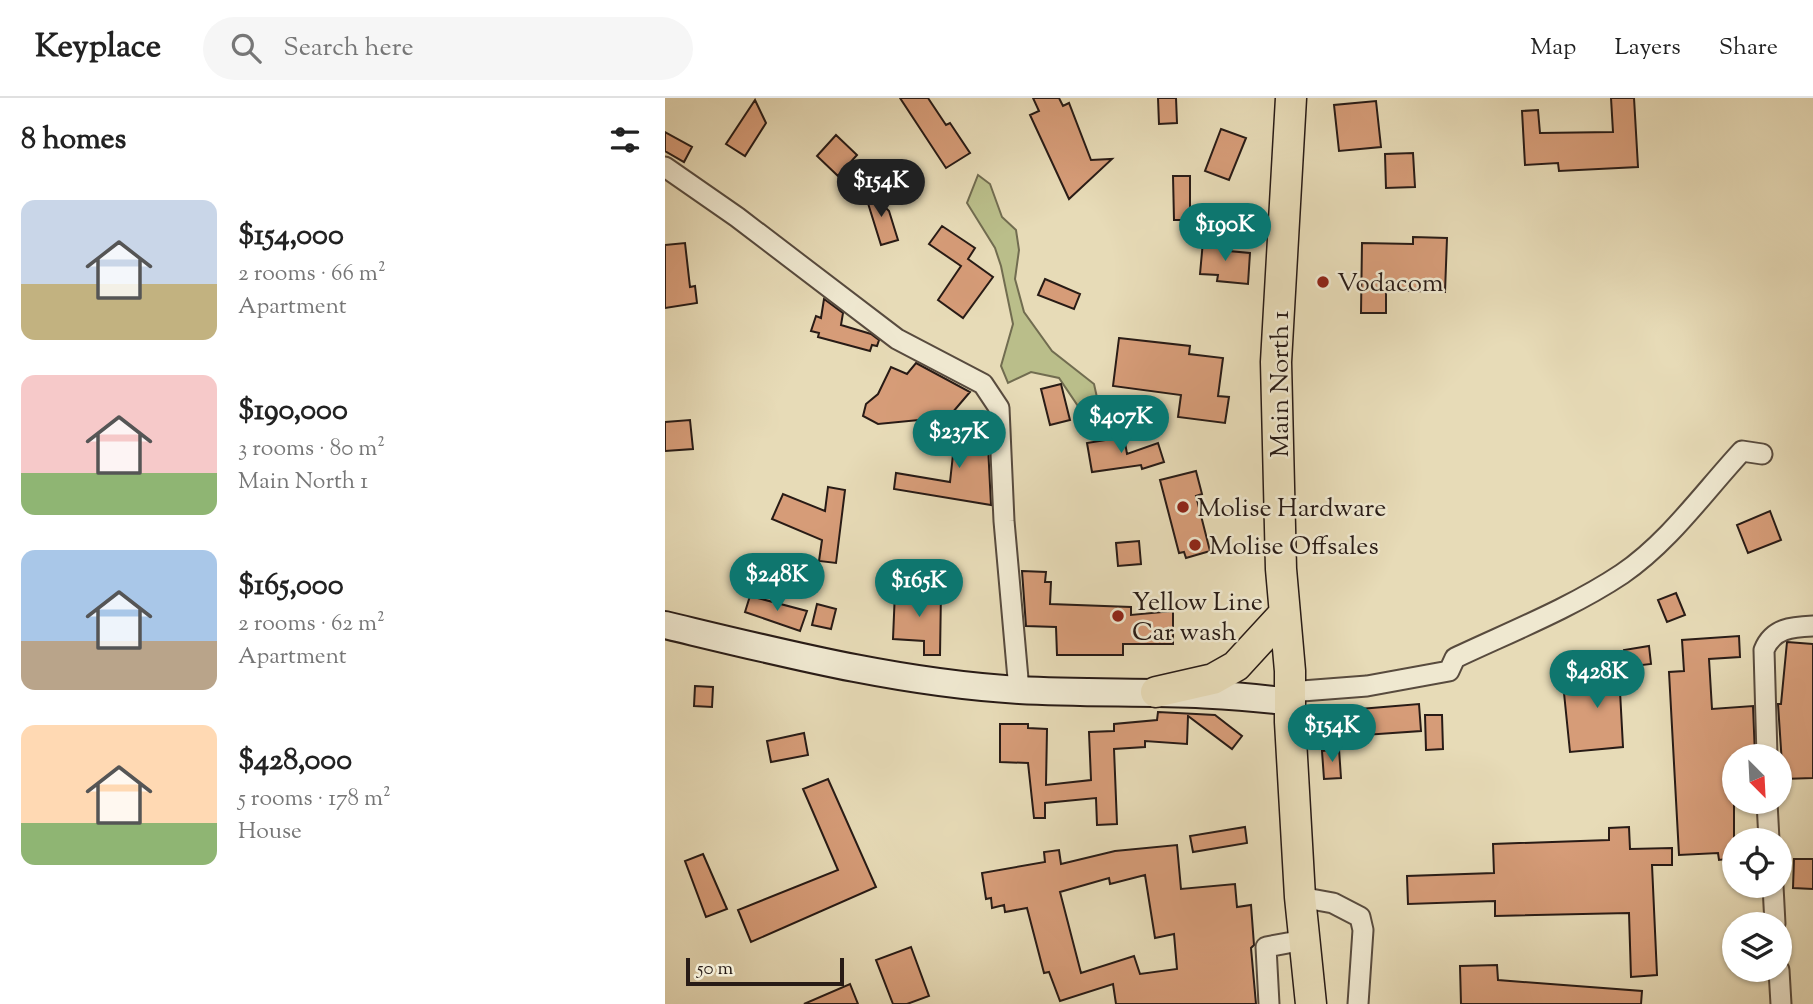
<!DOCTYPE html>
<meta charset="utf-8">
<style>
:root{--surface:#fff;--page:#f6f6f6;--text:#222;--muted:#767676;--line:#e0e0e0;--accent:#0f766e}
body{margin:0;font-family:"Sorts Mill Goudy",serif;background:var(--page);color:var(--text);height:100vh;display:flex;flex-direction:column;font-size:26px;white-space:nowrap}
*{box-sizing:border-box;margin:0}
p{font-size:23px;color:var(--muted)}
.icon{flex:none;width:38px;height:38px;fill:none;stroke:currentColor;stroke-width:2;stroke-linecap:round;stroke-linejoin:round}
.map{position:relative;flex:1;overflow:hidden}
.details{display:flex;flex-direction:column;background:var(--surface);width:665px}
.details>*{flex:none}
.needle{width:46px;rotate:156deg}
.buttons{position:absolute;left:1057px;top:646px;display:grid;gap:14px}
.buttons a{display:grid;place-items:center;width:70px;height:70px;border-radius:50%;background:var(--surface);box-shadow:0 2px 5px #0004;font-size:35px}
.scale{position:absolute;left:21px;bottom:18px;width:158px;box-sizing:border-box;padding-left:7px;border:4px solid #281b16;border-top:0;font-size:19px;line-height:24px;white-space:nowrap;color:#281b16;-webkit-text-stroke:5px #efe8d0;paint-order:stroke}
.price{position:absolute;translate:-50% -60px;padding:0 16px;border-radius:24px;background:var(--accent);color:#fff;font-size:23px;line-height:46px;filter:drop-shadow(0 2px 4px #0008)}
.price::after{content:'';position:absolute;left:50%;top:42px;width:21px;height:16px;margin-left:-10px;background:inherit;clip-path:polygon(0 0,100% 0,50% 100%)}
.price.current{background:#222;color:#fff}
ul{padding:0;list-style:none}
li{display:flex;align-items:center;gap:21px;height:175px;padding:0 21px}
li span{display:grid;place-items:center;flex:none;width:196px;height:140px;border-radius:14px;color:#555}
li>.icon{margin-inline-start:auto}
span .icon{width:84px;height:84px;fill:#fffc;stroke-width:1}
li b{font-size:30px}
h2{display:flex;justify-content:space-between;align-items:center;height:84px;padding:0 21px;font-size:30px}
header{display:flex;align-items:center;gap:42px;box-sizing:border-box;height:98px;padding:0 35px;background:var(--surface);border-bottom:2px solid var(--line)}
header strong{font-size:33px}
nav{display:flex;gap:38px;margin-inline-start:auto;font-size:24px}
.search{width:490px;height:63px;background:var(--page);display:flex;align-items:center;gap:18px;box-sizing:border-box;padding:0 24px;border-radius:38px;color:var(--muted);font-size:26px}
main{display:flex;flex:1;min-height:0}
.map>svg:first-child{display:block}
.green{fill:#babe8a;stroke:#716c50;stroke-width:2}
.building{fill:#d69c78;stroke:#281b16;stroke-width:2;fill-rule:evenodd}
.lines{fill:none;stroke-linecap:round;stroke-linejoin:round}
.street-casing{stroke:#584b3e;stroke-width:23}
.secondary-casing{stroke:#281b16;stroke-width:30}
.primary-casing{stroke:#281b16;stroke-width:33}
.street{stroke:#efe8d0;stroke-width:19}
.secondary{stroke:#efe8d0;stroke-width:26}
.primary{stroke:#e7dbb7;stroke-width:30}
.poi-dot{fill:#8f2418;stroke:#efe8d0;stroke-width:2.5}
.labels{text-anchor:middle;stroke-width:5;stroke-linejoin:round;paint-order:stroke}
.poi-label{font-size:26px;fill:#281b16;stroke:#efe8d0;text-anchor:start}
.street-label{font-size:26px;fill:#281b16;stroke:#efe8d0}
</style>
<header>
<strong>Keyplace</strong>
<div class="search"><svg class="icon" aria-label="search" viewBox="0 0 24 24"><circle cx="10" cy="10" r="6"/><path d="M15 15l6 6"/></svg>Search here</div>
<nav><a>Map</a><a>Layers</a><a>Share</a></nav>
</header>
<main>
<section class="details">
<h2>8 homes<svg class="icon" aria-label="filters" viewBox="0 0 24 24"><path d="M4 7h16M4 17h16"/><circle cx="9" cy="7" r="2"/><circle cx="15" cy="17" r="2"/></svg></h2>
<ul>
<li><span style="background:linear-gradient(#c9d6e8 60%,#c2b280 0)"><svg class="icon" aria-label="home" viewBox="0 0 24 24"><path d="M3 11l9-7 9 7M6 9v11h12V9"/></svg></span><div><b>$154,000</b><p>2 rooms · 66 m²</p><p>Apartment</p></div></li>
<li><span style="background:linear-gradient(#f6c9c9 70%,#8fb573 0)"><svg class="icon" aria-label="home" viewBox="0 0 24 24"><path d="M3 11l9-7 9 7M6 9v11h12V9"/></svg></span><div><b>$190,000</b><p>3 rooms · 80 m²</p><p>Main North 1</p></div></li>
<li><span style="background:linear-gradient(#a9c7e8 65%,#b9a48a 0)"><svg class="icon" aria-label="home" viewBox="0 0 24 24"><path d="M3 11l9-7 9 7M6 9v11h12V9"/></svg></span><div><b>$165,000</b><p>2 rooms · 62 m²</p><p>Apartment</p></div></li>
<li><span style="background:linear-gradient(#ffd9b3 70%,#8fb573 0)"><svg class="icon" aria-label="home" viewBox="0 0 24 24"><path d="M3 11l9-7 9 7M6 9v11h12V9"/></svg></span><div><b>$428,000</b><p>5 rooms · 178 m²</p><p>House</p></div></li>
</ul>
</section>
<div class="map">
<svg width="1148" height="906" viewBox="0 0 1148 906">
<rect width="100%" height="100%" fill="#e7dbb7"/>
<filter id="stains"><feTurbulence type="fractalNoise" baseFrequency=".00286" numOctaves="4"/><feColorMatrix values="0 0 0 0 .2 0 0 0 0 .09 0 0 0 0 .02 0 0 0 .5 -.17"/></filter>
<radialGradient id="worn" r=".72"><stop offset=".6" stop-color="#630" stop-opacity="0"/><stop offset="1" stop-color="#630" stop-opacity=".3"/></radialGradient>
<path class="green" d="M313,77L325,86L337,119L351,132L354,152L350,181L359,214L387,253L429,286L435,313L413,308L394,280L366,274L343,285L336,268L348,226L336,168L330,150L302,105Z"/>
<path class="building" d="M235,0H263L281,27L285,25L305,55L281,70Z
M368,0H394L398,8L404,5L426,62L447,61L404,101L365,17L374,13Z
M493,0H511L512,25L494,26Z
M946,0H969L973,69L894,73L893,65L860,67L857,13L873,12L875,35L948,34Z
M90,2L101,25L80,58L61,46Z
M711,3L716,49L674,53L669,7Z
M556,31L581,40L564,82L540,73Z
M0,34L27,49L19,64L0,53Z
M171,37L192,57L173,78L152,58Z
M748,55L750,89L721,90L720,56Z
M508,78H525V122H509Z
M197,86L224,113L233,142L216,147Z
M277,128L310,150L303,161L328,179L298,220L273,202L296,168L264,146Z
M748,139L782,140L780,194L721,192V215H696L697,145L748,146Z
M538,143L565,146L564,153L585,155L583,186L552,183L553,177L535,176Z
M20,145L25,189L30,188L32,205L0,210V147Z
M380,181L415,196L409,211L373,197Z
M159,201L178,215L176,227L206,236L214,242L212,248L207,247L205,253L153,239L154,235L146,233L151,218L156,220Z
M454,240L525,248L524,256L558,260L553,298L564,299L560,325L513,319L516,297L448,288Z
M251,265L305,294L276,328L254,322L213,326L198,318L201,306L213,296L226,269L242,276Z
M396,286L405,322L385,327L376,291Z
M292,320L321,328L315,349L323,348L326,407L229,391L231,375L285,384Z
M25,322L28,351L0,353V324Z
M459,339L462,356L493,345L499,364L477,371L476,367L427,374L422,345Z
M531,373L537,396L531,398L545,453L521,460L519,454L514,455L495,382Z
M163,389L180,392L171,465L154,463L157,442L107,421L118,396L160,413Z
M1105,413L1116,442L1083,455L1072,427Z
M474,443L476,466L453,468L451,445Z
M357,473L381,474L380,484H386L385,506L466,509V517L508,513V546H458V557H392L391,529L361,528Z
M230,493H276L275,557H259V543L228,541Z
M1011,495L1020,517L1002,524L993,502Z
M85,498L142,513L135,533L80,514Z
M152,506L171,511L166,531L147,527Z
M1074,538L1075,559L1044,561L1047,611L1088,608L1090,658H1069V760L1054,762L1053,755L1014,757L1004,574L1019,573L1017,542Z
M1122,544L1148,546V680L1118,681L1113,606H1116Z
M984,548L986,566L961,569L959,552Z
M929,556H953L958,649L905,654L899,595L930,592Z
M30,588L48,589L47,609L29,608Z
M754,606L756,633L685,638L683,612Z
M493,614L550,617L577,638L567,651L523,618L522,646L480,643V649L449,651L452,726L432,727L431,700L380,705V720H369L363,665L335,664V626H363V630L382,631L381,687L426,682L424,634L449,633V626L492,622Z
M760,617H777L778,651L761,652Z
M139,635L143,657L106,664L102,643Z
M674,651L676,680L659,681L657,653Z
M163,681L211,789L86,844L73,812L173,772L138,691Z
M580,729L582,745L528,754L525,738Z
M964,729L965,751L1007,750V767H987L992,877L966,879L964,815L830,818V803L743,806L742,778L829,775L828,746L944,742V730Z
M512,747L516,791L570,786L572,809L586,807L589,847L586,850L591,906H451L448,886L395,903L384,874L379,875L362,810L340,814L339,807L327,810L326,800L321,801L317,775L380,764L379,754L394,752L396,766L450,753ZM480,777L490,840L509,836L512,871L475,876L469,858L416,875L395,794L444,780L445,786Z
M38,756L62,811L41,819L20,763Z
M1129,761H1148V791L1128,790Z
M246,849L264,898L242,906H228L211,862Z
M832,867L833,882L977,893L976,906H796L795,868Z
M185,886L193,906H139Z"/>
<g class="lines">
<defs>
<path id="street" d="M0,69L72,119L232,241L318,286L334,310L339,423L354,592
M624,594L702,588L784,573L790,560C845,534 906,510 957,476C1004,444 1039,394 1077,353L1097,356
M1102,658L1099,552C1108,530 1127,529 1148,528
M1102,704L1104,742
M1108,788L1110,826
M635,799L668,805L695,819L698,832L693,906
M1114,872L1116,906
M604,906L601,849L639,842"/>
<path id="secondary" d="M0,527C117,555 234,585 354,592C444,597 535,591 624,604"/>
<path id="primary" d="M626,0L611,264L616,471L625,573V624L635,799L646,906
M491,594L548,581L571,568L618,517"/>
</defs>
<use href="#street" class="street-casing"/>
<use href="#secondary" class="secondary-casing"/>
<use href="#primary" class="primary-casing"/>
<use href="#street" class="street"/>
<use href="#secondary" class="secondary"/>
<use href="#primary" class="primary"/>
</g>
<g class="poi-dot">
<circle cx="658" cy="184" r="7"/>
<circle cx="518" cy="409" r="7"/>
<circle cx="530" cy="447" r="7"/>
<circle cx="453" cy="518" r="7"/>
</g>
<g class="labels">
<g class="poi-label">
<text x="672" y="193">Vodacom</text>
<text x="532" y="418">Molise Hardware</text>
<text x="544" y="456">Molise Offsales</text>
<text x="467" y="512">Yellow Line<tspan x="467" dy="30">Car wash</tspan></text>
</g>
<g class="street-label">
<text transform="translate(614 286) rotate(-90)" y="9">Main North 1</text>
</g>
</g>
<rect width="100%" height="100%" filter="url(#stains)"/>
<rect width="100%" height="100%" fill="url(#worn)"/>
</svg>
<div class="buttons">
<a><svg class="needle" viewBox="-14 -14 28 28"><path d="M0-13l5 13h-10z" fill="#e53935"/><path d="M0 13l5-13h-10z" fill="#767676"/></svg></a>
<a><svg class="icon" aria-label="locate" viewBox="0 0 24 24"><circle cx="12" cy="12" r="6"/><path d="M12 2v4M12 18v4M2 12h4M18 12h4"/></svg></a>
<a><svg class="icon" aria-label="layers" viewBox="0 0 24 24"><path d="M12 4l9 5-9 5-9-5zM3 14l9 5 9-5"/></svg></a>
</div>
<div class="scale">50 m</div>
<b class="price current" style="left:216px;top:121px">$154K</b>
<b class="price" style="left:560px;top:165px">$190K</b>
<b class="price" style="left:456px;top:357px">$407K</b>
<b class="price" style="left:294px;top:372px">$237K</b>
<b class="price" style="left:112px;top:515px">$248K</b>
<b class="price" style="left:254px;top:521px">$165K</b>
<b class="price" style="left:932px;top:612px">$428K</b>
<b class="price" style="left:667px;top:666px">$154K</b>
</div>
</main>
